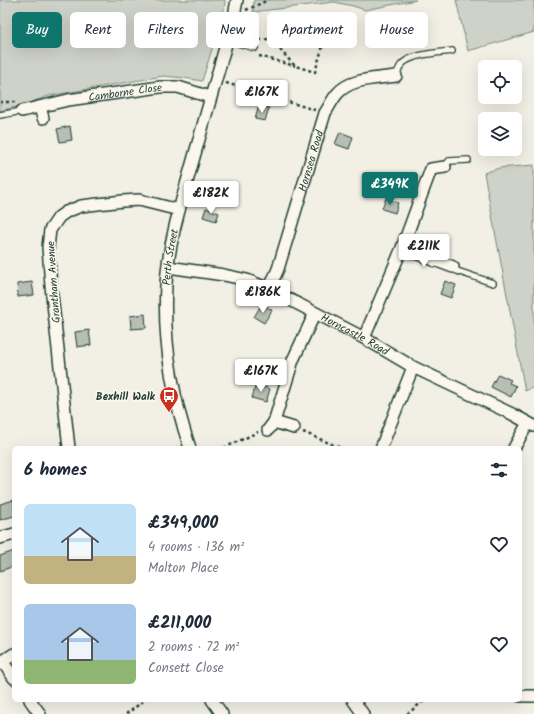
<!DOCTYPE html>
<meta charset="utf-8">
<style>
:root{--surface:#fff;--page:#f2f2f3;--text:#1f2937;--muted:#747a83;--accent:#0f766e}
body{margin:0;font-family:Kalam,sans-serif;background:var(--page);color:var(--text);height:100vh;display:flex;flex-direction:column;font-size:15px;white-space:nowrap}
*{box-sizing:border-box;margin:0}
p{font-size:13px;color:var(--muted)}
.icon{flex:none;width:22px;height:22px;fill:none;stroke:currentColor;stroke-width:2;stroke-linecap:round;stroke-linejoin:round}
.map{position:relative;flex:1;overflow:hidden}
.panel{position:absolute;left:12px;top:446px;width:510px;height:256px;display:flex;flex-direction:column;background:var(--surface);border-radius:6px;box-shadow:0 4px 16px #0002}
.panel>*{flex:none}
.guide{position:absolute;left:12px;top:12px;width:510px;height:36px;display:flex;gap:8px}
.fabs{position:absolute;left:478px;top:60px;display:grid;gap:8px}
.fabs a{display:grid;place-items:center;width:44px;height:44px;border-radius:6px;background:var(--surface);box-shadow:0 4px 16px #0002;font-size:20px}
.price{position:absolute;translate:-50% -34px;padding:0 9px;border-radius:4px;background:#fff;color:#222;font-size:13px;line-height:26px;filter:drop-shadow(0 1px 2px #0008)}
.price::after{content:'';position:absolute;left:50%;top:24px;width:12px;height:9px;margin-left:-6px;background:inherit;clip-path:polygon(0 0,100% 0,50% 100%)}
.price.active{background:var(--accent);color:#fff}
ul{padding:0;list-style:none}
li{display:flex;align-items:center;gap:12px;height:100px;padding:0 12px}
li span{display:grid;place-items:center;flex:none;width:112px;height:80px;border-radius:6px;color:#555}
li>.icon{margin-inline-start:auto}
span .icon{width:48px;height:48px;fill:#fffc;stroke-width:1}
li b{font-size:17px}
h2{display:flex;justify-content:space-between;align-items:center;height:48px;padding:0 12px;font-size:17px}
.chip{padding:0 14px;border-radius:6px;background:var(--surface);box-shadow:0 4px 16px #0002;font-size:14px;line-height:36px}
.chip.active{background:var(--accent);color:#fff}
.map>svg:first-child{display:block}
.green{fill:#cfd2c8;stroke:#77887e}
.building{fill:#b7beb3;stroke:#1f3d34}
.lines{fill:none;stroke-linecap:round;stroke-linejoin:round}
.service-casing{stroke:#1f3d34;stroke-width:8}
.minor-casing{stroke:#1f3d34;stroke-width:14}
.path{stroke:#1f3d34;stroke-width:2.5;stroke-dasharray:3 3;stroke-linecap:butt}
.service{stroke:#fbf7ec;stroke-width:5.5}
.minor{stroke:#fbf7ec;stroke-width:11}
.labels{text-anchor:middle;stroke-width:3.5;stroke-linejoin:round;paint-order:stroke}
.street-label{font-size:11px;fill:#1f3d34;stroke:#fbf7ec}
.poi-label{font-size:11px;font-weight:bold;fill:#1f3d34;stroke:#fbf7ec;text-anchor:end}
</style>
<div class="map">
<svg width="534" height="714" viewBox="0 0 534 714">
<rect width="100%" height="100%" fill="#f2f0e5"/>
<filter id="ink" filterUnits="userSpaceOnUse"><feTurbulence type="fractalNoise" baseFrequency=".025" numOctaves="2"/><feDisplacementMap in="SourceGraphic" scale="8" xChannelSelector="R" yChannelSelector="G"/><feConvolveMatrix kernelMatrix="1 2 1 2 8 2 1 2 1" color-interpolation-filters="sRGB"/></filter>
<g filter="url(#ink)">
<path class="green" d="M0,0H225L224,11L202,81L184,78L163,76L48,96L24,105L0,111Z
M254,0H416L365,10L353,6L334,2L253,12Z
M456,0H534V32L468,51Z
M534,165V387L525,391L484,173L499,168Z"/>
<path class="building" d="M301,20L303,33L293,35L291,21Z
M259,106L269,108L265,121L255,119Z
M70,126L72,140L60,142L57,129Z
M340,132L353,137L349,149L335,144Z
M386,198L398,203L395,213L382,209Z
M206,208L219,213L216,221L203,217Z
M445,281L456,285L451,298L440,294Z
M32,282L34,295L18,297L17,284Z
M262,304L272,310L264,323L254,317Z
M145,314L146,328L131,329L130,316Z
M89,330L91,345L77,347L75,332Z
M498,374L511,380L509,383L516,386L511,397L491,387Z
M256,384L270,389L266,402L252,398Z
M14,500V516L0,520V504Z
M14,551V566L0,571V556Z"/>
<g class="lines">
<defs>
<path id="service" d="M227,40L255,48
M396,76C398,72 399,67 402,64C411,54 438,53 452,51
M0,115L22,111
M445,167L449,161L468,160
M453,267L457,271L493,283"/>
<g id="minor">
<path d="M40,107L43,118"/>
<path id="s1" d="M22,111L68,100L160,87H178L210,97"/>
<path d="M402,248L453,267"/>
<path d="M435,261L440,248"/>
<path id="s2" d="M168,267L224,275L247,280L269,289L364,338L413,367L512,414L534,426"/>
<path id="s3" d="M269,289L278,269L325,113C329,107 332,100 337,94C350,78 376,79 396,76"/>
<path d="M364,338L402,248L431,169L445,167"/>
<path d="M274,422L294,428"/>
<path d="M268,430L274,422L293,360L315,313"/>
<path d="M69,448L51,286L48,247L50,230L59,217L66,212L81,206L123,201L139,200L179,210"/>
<path id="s4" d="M190,448C172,395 163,341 166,285C168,244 181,203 192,164C206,114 220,65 234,16L237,0"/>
<path d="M381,448L413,367"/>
<path d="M514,448L528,423"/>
<path d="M0,538L14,534"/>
<path d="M2,661L14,678"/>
<path d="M0,663L14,654"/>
<path d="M520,696H534"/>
<path d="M30,700L40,714"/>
<path d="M212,700L222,714"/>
<path d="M353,700L363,714"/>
</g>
</defs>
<use href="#service" class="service-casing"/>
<use href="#minor" class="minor-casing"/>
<path class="path" d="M246,10L268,0
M259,40L319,34L324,35L325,39L315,72L295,66L270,39
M259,56L295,66
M226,83L315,110
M0,102H16
M303,432L341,448
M224,448L258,432
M126,714L145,700
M407,714L425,700"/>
<use href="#service" class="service"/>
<use href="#minor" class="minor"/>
</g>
</g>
<defs>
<symbol id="bus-pin" viewBox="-11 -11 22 30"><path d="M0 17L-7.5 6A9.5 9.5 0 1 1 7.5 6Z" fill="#c8321e" stroke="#fbf7ec"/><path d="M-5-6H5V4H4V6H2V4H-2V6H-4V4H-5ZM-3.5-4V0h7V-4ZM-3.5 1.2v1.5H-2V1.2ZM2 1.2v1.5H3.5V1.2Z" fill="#fff"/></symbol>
</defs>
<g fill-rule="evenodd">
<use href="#bus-pin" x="158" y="385" width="22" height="30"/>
</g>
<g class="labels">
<g class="street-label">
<text dy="4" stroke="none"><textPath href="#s1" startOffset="105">Camborne Close</textPath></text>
<text dy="4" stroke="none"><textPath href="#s3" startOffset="135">Hornsea Road</textPath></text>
<text dy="4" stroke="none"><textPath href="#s4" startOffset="194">Perth Street</textPath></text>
<text transform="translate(53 282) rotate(-94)" y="4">Grantham Avenue</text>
<text dy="4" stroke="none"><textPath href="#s2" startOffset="201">Horncastle Road</textPath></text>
</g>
<g class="poi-label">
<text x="155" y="400">Bexhill Walk</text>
</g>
</g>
</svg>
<div class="fabs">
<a><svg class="icon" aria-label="locate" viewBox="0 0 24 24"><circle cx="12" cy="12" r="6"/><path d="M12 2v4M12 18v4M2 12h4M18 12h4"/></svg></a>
<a><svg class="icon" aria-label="layers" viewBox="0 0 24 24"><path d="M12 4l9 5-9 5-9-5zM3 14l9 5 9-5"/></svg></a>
</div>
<b class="price" style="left:262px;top:114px">£167K</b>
<b class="price active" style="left:390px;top:206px">£349K</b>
<b class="price" style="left:211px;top:215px">£182K</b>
<b class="price" style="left:424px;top:268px">£211K</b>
<b class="price" style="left:263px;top:314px">£186K</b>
<b class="price" style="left:261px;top:393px">£167K</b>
<div class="guide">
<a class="chip active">Buy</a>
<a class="chip">Rent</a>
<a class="chip">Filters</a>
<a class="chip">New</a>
<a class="chip">Apartment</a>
<a class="chip">House</a>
</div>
<section class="panel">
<h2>6 homes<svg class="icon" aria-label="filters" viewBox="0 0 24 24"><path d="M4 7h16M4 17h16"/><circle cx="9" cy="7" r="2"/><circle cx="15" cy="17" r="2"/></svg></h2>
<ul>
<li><span style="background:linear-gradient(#bfe0f5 65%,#c2b280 0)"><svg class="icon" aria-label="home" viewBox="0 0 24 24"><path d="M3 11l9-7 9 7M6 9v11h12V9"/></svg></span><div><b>£349,000</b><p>4 rooms · 136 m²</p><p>Malton Place</p></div><svg class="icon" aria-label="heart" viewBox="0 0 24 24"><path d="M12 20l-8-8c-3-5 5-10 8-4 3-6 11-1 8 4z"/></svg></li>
<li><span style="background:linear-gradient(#a9c7e8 70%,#8fb573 0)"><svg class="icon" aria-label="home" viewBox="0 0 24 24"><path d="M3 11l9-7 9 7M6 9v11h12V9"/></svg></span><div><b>£211,000</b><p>2 rooms · 72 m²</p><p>Consett Close</p></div><svg class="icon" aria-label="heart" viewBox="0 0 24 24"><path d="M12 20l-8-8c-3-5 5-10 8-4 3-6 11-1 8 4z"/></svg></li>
</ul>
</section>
</div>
